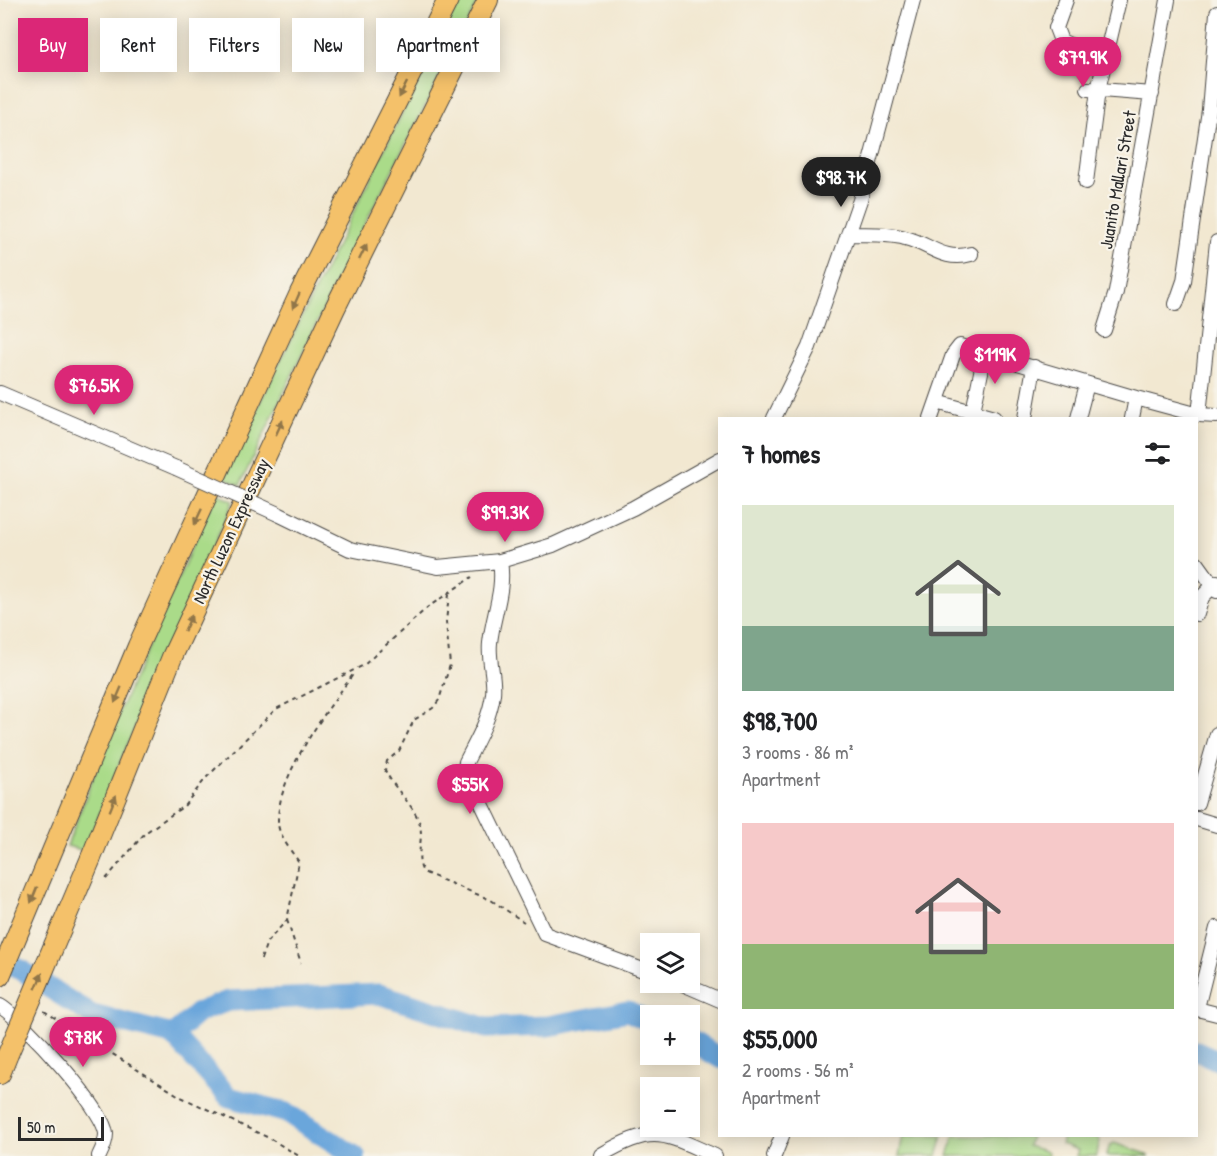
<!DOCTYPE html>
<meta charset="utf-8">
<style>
:root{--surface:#fff;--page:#f6f6f6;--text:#202124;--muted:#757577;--accent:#db2777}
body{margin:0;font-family:"Patrick Hand",sans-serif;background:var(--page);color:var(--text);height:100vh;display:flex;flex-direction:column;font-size:22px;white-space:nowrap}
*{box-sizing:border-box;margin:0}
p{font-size:20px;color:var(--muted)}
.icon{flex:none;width:33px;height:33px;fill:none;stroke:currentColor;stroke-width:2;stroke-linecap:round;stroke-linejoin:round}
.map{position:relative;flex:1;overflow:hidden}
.drawer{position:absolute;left:718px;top:417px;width:480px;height:720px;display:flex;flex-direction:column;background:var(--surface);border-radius:0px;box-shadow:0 3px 15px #0003}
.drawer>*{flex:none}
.hud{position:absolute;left:18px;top:18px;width:570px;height:54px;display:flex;gap:12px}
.controls{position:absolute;left:640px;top:933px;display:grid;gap:12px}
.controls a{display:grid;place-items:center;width:60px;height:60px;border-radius:0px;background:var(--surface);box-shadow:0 3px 15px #0003;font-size:30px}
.scale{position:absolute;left:18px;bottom:15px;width:86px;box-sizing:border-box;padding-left:6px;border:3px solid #2b2b2b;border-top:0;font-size:16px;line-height:21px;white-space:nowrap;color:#2b2b2b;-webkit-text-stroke:4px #f7f3e8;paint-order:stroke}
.price{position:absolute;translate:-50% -51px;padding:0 14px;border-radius:21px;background:var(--accent);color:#fff;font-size:20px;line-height:39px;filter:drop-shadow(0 2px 3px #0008)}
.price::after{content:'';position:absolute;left:50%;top:36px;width:18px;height:14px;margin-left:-9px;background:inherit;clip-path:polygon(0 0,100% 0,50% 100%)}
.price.active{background:#222;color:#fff}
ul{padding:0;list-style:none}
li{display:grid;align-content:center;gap:12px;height:318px;padding:0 24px}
li span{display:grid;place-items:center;height:186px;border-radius:0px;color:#555}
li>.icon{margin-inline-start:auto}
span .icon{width:108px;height:108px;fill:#fffc;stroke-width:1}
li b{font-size:26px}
h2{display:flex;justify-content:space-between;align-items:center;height:72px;padding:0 24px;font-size:26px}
.pill{padding:0 21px;border-radius:0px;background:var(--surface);box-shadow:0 3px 15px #0003;font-size:21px;line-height:54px}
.pill.active{background:var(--accent);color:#fff}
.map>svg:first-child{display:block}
.green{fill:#aadb89;stroke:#6a835a;stroke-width:1.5}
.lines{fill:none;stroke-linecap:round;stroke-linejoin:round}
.river{stroke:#6aa6db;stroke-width:21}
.minor-casing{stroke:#494744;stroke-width:16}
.highway-casing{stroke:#494744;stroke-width:22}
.path{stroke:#494744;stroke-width:2;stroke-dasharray:4.5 4.5;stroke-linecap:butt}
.minor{stroke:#fff;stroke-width:14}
.highway{stroke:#f4c16a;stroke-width:20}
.minor-bridge-casing{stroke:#494744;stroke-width:16;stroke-linecap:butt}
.highway-bridge-casing{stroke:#494744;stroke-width:22;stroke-linecap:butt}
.minor-bridge{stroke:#fff;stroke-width:14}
.highway-bridge{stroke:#f4c16a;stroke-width:20}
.oneway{fill:#90764a}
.labels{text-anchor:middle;stroke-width:4.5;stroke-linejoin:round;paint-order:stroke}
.street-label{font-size:18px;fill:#2b2b2b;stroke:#f7f3e8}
</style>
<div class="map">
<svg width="1217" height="1156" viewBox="0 0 1217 1156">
<rect width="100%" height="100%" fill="#f7f3e8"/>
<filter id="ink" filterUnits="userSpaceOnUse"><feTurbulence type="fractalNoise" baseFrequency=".0167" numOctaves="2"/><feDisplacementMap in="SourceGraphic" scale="12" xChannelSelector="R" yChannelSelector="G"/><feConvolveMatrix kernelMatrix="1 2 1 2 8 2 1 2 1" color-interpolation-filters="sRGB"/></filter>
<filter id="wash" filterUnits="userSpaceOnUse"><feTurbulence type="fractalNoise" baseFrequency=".008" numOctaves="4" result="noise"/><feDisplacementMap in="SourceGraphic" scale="24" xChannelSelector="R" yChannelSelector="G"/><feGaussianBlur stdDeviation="1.35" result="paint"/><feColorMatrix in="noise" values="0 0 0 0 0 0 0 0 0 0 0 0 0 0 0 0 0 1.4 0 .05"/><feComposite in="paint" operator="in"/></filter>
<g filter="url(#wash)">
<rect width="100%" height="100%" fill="#f2e8d1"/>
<path class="green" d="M458,0H479L347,259L240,485L223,477Z
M216,493L233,501L123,755L85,851L67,846L114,723Z
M903,1136H943L937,1156H899Z
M954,1136H1031L1028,1146L1048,1152L1047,1156H948Z
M1063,1136H1097L1100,1141L1096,1156H1076L1078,1150L1061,1144Z
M1114,1143L1147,1154L1149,1156H1106L1110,1145Z"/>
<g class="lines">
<path class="river" d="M0,961L21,970L92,1015L173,1035L229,1097L287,1113L355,1156
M173,1035L199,1012L228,1001L379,994L486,1028L548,1026L628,1011L651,1022
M690,1040L720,1058
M1197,1051L1217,1060"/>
</g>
</g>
<g filter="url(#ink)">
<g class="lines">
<defs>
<path id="minor" d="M1066,0L1056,28L1061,41L1079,49L1109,54
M1088,89L1152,94
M1086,182L1098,90L1119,0
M848,234C866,235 887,233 905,238C931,244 942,262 971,254
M1176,304L1184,281L1209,110L1217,13
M1104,330L1116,292L1168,0
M0,393L176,468
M937,402L994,418
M973,411L985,353
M1199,415L1217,242
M774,418L809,347L860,200L913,0
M931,418L953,355L960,346L1136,398L1199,415L1217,416
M1025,418L1034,367
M1078,418L1087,384
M1132,418L1136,398
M278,514L350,549L438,567L500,561L553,545L633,508L720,459
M500,561C505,590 493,614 490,643C488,660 495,677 493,694C490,719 477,740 466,762L465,769L545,934L651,973
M1197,563L1217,591
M1197,614L1202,597L1217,582
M1197,803L1217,734
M1197,819L1217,825
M678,982L720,1000
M0,1006C23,1020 104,1108 106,1134C106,1140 102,1150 99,1156
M1197,1008L1217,928
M1197,1009L1217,1014
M601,1155C655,1124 662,1133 715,1156
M774,1156L782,1136"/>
<path id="highway" d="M91,858L172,657L335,308L488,0
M0,976L138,646L300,293L448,0
M0,1074L8,1054"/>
</defs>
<use href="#minor" class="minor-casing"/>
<use href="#highway" class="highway-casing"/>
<path class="path" d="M449,594L446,622L450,665L439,700L433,708L414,720L399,751L387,761L385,770C394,789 411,802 419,821C425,839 414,856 423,872L491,900L524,922
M106,879L145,833L184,806L206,778L276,709L364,665L428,607L472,577
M287,920L301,963
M261,959L267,942L287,920L299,862C292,852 277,834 278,821C278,773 327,711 354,673
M44,1011L181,1097L269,1138L299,1156"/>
<use href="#minor" class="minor"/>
<use href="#highway" class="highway"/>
<defs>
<path id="minor-bridge" d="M176,468L278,514"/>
<path id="highway-bridge" d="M8,1054L91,858"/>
</defs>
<use href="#minor-bridge" class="minor-bridge-casing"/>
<use href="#highway-bridge" class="highway-bridge-casing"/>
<use href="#minor-bridge" class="minor-bridge"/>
<use href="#highway-bridge" class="highway-bridge"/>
</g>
<defs><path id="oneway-solid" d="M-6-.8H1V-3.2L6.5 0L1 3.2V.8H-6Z" transform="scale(1.5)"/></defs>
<g class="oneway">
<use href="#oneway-solid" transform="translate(403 90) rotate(117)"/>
<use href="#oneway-solid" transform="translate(363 252) rotate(-64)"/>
<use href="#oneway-solid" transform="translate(296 301) rotate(114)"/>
<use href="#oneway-solid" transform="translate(279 428) rotate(-65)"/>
<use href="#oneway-solid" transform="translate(198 517) rotate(115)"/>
<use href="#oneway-solid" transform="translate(188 623) rotate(-65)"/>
<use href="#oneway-solid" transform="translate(118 695) rotate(113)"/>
<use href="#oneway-solid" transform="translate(113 803) rotate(-68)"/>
<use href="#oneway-solid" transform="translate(34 895) rotate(112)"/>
<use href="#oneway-solid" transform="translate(39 981) rotate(-67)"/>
</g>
</g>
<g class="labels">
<g class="street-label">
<text transform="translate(1118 180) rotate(-80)" y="6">Juanito Mallari Street</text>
<text transform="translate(231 531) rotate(-65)" y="6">North Luzon Expressway</text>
</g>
</g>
</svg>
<div class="controls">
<a><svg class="icon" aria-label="layers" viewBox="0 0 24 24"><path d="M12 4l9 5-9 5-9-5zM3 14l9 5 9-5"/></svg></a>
<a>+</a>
<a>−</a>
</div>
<div class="scale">50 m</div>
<b class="price" style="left:1083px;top:88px">$79.9K</b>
<b class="price active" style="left:841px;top:208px">$98.7K</b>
<b class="price" style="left:995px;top:385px">$119K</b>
<b class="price" style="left:94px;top:416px">$76.5K</b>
<b class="price" style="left:505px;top:543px">$99.3K</b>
<b class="price" style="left:470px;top:815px">$55K</b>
<b class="price" style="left:83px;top:1068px">$78K</b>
<div class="hud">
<a class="pill active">Buy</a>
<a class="pill">Rent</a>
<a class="pill">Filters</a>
<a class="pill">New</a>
<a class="pill">Apartment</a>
</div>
<section class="drawer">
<h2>7 homes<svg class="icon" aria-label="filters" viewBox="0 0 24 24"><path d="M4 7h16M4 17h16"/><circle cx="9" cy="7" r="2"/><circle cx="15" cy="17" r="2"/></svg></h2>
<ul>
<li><span style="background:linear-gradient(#dfe7d0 65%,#7fa58c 0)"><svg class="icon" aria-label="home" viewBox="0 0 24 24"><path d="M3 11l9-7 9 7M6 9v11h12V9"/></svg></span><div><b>$98,700</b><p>3 rooms · 86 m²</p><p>Apartment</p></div></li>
<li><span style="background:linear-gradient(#f6c9c9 65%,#8fb573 0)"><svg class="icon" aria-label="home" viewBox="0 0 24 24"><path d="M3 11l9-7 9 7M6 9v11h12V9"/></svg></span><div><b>$55,000</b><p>2 rooms · 56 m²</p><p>Apartment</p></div></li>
</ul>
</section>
</div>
